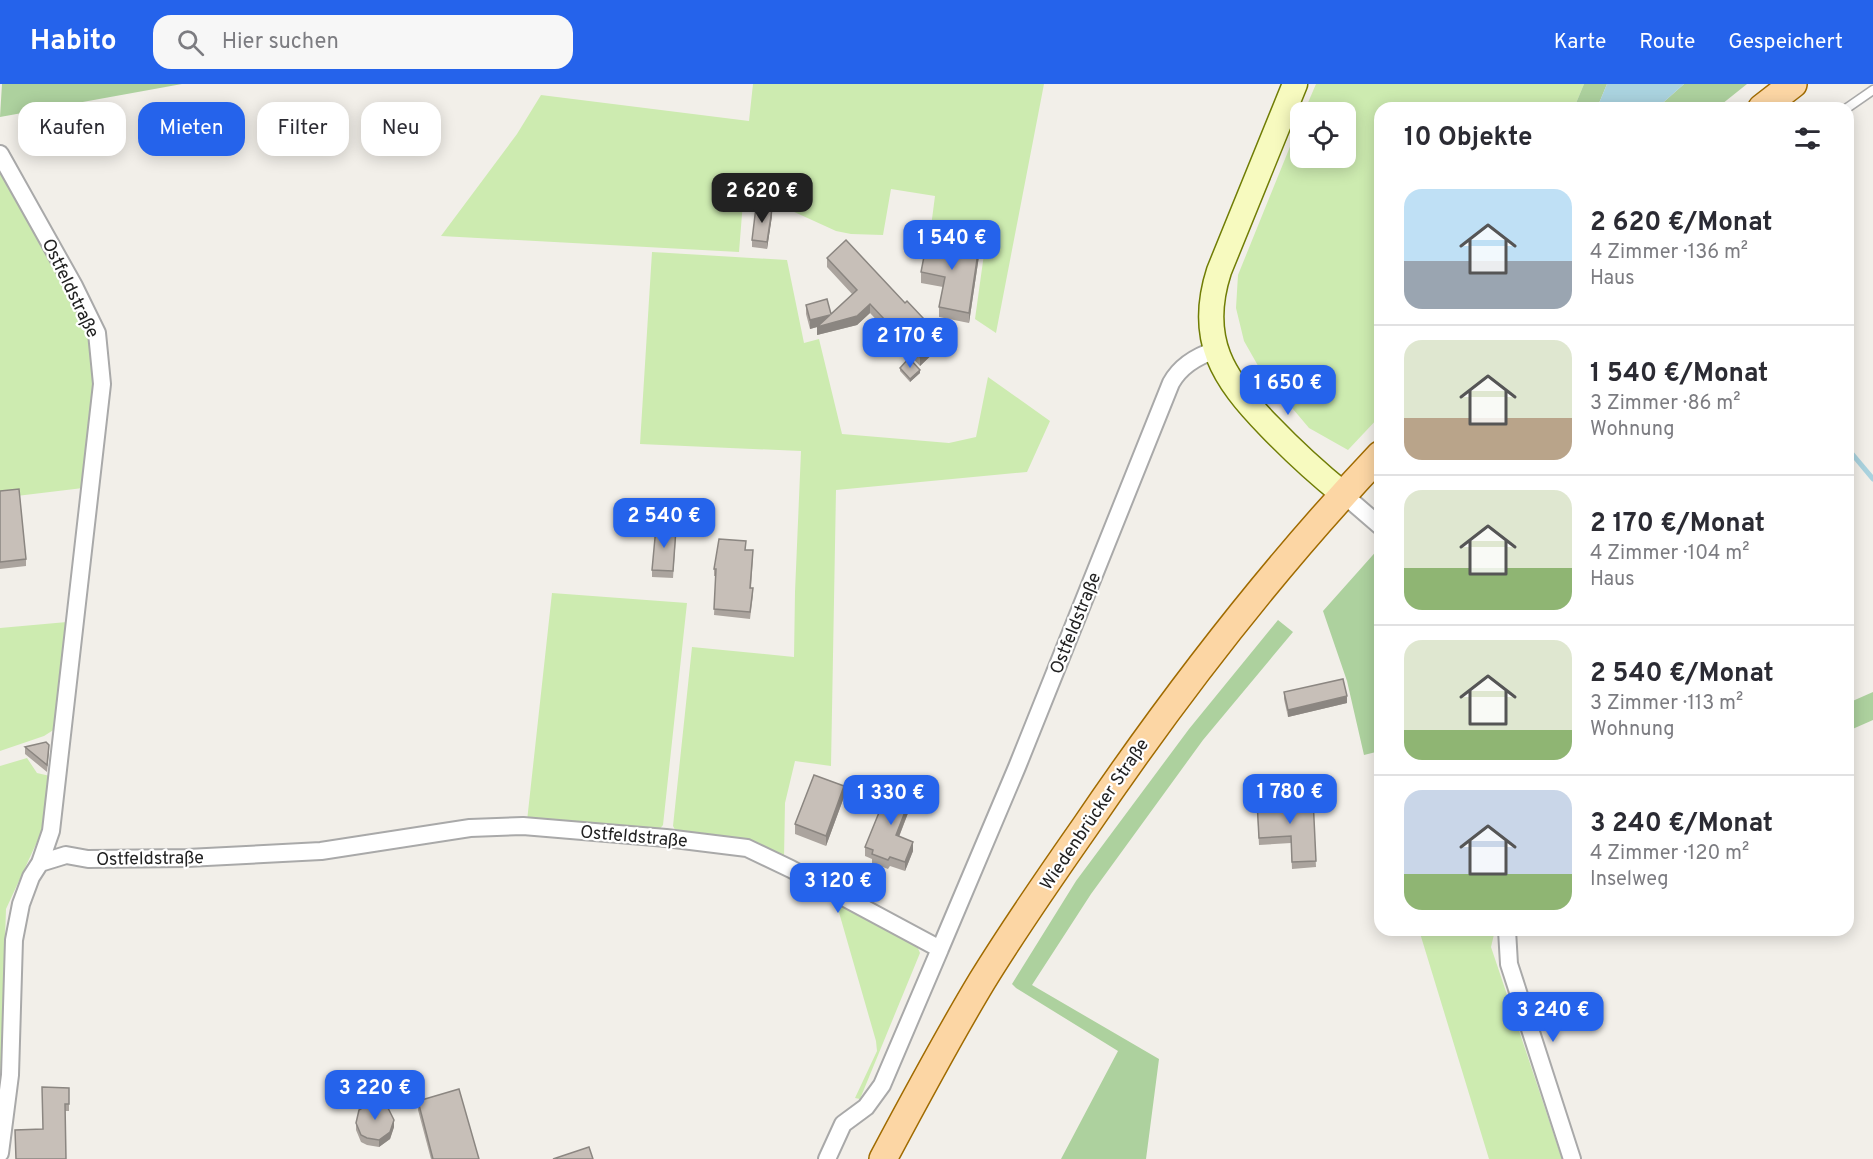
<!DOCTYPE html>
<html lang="de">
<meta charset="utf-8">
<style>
:root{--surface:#fff;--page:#f7f7f7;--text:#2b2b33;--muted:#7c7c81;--line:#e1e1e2;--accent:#2563eb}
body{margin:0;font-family:Overpass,sans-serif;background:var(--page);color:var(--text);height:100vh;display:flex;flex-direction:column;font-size:22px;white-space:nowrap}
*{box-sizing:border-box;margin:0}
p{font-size:20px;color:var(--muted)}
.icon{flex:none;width:33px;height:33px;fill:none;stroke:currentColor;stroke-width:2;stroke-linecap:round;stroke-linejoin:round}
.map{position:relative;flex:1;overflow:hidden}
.sheet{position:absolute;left:1374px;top:18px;width:480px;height:834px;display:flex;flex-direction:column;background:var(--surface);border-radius:18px;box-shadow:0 3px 15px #0003}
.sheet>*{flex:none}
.guide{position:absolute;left:18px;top:18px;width:570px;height:54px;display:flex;gap:12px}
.tools{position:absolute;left:1290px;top:18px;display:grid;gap:12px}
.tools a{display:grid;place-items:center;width:66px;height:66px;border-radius:12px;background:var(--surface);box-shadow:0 3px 15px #0003;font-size:30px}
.price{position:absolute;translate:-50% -51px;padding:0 14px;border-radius:12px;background:var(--accent);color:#fff;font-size:20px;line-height:39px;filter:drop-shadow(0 2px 3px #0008)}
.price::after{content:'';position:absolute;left:50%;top:36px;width:18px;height:14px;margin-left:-9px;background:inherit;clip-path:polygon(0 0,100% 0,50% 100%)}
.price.active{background:#222;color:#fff}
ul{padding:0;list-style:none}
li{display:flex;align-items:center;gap:18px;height:150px;padding:0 30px}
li+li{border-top:2px solid var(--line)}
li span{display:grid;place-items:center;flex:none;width:168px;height:120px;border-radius:18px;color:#555}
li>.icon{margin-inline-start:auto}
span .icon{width:72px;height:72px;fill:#fffc;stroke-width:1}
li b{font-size:26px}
h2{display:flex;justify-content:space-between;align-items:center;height:72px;padding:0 30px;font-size:26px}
.pill{padding:0 21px;border-radius:18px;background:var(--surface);box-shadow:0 3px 15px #0003;font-size:21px;line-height:54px}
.pill.active{background:var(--accent);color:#fff}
header{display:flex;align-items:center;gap:36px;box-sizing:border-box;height:84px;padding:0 30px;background:var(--accent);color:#fff}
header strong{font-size:28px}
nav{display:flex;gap:33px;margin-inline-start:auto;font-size:21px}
.search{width:420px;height:54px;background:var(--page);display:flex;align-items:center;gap:15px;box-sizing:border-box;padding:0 21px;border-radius:18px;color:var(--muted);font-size:22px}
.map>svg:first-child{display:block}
.grass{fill:#cdebb0}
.forest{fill:#add19e}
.water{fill:#aad3df}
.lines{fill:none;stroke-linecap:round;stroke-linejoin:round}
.stream{stroke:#aad3df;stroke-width:5}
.service-casing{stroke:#a9a9a9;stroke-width:11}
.minor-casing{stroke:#a9a9a9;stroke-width:20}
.secondary-casing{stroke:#707d05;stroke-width:27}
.primary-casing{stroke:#a06b00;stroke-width:30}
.service{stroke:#fff;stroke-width:8}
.minor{stroke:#fff;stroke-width:16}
.secondary{stroke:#f7fabf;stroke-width:24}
.primary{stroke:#fcd6a4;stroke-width:27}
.wall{fill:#aba49e}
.shaded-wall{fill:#8b8681}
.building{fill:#c7bfb8;stroke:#8b8681;stroke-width:1.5}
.labels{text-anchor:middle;stroke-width:4.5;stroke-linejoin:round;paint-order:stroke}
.street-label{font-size:18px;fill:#222;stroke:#fff}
</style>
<header>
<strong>Habito</strong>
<div class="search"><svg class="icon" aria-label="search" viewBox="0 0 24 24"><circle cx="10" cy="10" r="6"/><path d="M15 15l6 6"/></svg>Hier suchen</div>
<nav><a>Karte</a><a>Route</a><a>Gespeichert</a></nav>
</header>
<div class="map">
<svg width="1873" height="1075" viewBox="0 0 1873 1075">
<rect width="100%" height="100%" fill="#f2efe9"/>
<path class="grass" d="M753,0H1044L996,249L975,235L984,170L929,158L935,112L891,105L883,151L851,150L836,147L744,105L739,168L441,152L517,50L541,11L749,37Z
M1316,0H1584L1574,24H1380V332L1348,366L1309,344L1261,287L1244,257L1236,224L1238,191L1300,38V74H1346V28H1304Z
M0,89L75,222L91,258L94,299L83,404L0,414Z
M652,168L787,176L804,259L819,255L842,350L949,359L976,353L988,293L1050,337L1027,388L836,406L831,682L795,677L785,719L784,774L678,751L673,742L692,563L794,573L795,508L801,367L640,360Z
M552,509L687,519L663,741L657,748L527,737Z
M67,538L55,645L44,652L0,667V544Z
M27,674L37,689L50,692L43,745L6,825L0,1003V682Z
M836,818L917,862L920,869L860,1015L855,1014L877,967L876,957Z
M1419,846H1495L1491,863L1562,1075H1489Z"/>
<path class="forest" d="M2,0H182L0,33Z
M1584,0H1607L1597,24H1574Z
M1684,0H1747L1717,24H1657Z
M1380,463V667L1364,671L1347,597L1323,527Z
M1278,536L1293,548L1203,656L1091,810L1032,901L1159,975L1146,1075H1061L1118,967L1016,904L1012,900L1076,797L1189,645Z
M1873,608V636L1848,647V619Z"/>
<path class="water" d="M1607,0H1684L1657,24H1597Z"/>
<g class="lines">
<path class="stream" d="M1848,365L1873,395"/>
<defs>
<path id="service" d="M1847,24L1873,6"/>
<path id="minor" d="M0,70L74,202L97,249L102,300L51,747L40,779L31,793L21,820L14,856L10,991L0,1069
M1343,410L1380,442
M40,779L66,771L88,775L187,774L321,767L470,744L523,742L666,754L747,764L791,785L940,865L1017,683L1171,299C1181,281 1197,272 1216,266
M1507,846L1509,880L1572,1075
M827,1075L843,1040L866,1023L882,1001L940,865"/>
<path id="secondary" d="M1295,0L1219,187C1197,255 1223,295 1269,342C1292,366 1317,389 1343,410"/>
<path id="primary" d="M1762,24L1793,0
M883,1075C915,1015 947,955 982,897C1014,845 1050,793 1085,743C1174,612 1271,486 1380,371"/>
</defs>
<use href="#service" class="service-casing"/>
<use href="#minor" class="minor-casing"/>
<use href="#secondary" class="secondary-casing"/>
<use href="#primary" class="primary-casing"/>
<use href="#service" class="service"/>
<use href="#minor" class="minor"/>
<use href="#secondary" class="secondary"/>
<use href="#primary" class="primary"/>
</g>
<path class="wall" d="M772,132L767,165L752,163V156Z
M979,172L969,239L939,233V223L943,203L921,199V188Z
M827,174L941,262L920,282L870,229L857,241L817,251V243L810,245L806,230V221L831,230L852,210L827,183Z
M900,284L920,289L910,298L900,287Z
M0,407L26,475V482L0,485Z
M676,452L673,494L652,493V486Z
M746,466L753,473L751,504L753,511L750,535L714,531L716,492H714V485Z
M1284,608L1347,619L1288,633L1284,615Z
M25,663L49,668L47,688L25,670Z
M844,713L826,762L795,750V740Z
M1313,714L1316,783L1292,785L1291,759L1259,761L1257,724Z
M913,716L899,753L913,767L905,787L890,782L888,785L872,779V775L865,772V763Z
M69,1004V1027H65L43,1045Z
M418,1017L479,1075H431L418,1026Z
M356,1039L394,1043L390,1055L379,1063L367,1061L361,1058L356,1046Z"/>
<path class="shaded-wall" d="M772,125V132L767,165V158Z
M979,162V172L969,239V229Z
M870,220V229L857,241L817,251V243L810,245V236Z
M941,253V262L920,282V273Z
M920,286V289L910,298V295Z
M1347,612V619L1288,633V626Z
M844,702V713L826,762V752Z
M913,707V716L896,760V751Z
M913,758V767L905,787V778Z
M394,1036V1043L390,1055L379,1063V1056Z"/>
<path class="building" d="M756,123L772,125L767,158L752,156Z
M928,152L979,162L969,229L939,223L945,193L921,188Z
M846,156L905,219L907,217L941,253L920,273L870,220L857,232L817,243L830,231L810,236L806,221L827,215L831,230L857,206L827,174Z
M909,274L920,286L910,295L900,284Z
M19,405L26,475L0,478V407Z
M656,443L676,445L673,487L652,486Z
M719,455L746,457L745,466H753L750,504H753L750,528L714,525L716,485H714Z
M1343,595L1347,612L1288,626L1284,608Z
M46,658L49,661L47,681L25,663Z
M814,691L844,702L826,752L795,740Z
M891,699L913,707L896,751L913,758L905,778L890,773L888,776L872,770L873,766L865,763Z
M1313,714L1316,777L1292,778L1291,752L1259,754L1257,717Z
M42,1003L69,1004V1020H65L66,1075H16L15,1046L43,1045Z
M459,1005L479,1075H433L418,1017Z
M377,1018L388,1024L394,1036L390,1048L379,1056L367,1054L361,1051L356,1039L359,1026L370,1019Z
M589,1063L593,1075H553Z"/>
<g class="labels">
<g class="street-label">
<text transform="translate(71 204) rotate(64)" y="6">Ostfeldstraße</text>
<text transform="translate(1075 539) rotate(-68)" y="6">Ostfeldstraße</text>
<text transform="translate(1094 730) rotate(-56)" y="6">Wiedenbrücker Straße</text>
<text transform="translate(634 752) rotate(5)" y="6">Ostfeldstraße</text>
<text transform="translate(150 774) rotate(-1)" y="6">Ostfeldstraße</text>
</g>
</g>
</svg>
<div class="tools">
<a><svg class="icon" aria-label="locate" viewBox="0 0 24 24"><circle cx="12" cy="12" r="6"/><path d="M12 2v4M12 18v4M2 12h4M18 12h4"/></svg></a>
</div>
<b class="price active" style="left:762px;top:140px">2 620 €</b>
<b class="price" style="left:952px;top:187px">1 540 €</b>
<b class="price" style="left:910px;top:285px">2 170 €</b>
<b class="price" style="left:1288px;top:332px">1 650 €</b>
<b class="price" style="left:664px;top:465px">2 540 €</b>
<b class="price" style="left:1290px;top:741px">1 780 €</b>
<b class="price" style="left:891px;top:742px">1 330 €</b>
<b class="price" style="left:838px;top:830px">3 120 €</b>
<b class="price" style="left:1553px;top:959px">3 240 €</b>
<b class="price" style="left:375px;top:1037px">3 220 €</b>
<div class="guide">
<a class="pill">Kaufen</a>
<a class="pill active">Mieten</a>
<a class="pill">Filter</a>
<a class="pill">Neu</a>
</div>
<section class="sheet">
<h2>10 Objekte<svg class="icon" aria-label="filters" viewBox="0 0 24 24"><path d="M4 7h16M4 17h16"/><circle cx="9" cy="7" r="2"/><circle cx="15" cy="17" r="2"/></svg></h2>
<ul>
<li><span style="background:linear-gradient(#bfe0f5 60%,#9aa5b1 0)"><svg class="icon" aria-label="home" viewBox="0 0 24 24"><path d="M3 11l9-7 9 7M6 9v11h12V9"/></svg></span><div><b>2 620 €/Monat</b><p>4 Zimmer · 136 m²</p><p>Haus</p></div></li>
<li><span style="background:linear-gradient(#dfe7d0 65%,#b9a48a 0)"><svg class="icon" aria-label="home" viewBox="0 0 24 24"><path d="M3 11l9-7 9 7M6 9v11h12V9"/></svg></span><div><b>1 540 €/Monat</b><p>3 Zimmer · 86 m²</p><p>Wohnung</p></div></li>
<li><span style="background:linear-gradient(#dfe7d0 65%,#8fb573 0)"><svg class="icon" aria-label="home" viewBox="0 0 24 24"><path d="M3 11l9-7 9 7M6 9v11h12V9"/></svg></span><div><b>2 170 €/Monat</b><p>4 Zimmer · 104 m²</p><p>Haus</p></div></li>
<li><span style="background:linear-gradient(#dfe7d0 75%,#8fb573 0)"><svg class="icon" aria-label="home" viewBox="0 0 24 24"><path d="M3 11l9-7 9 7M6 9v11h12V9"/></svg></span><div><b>2 540 €/Monat</b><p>3 Zimmer · 113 m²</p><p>Wohnung</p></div></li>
<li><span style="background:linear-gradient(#c9d6e8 70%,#8fb573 0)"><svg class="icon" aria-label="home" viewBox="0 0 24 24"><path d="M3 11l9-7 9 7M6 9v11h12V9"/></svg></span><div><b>3 240 €/Monat</b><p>4 Zimmer · 120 m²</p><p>Inselweg</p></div></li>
</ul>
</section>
</div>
